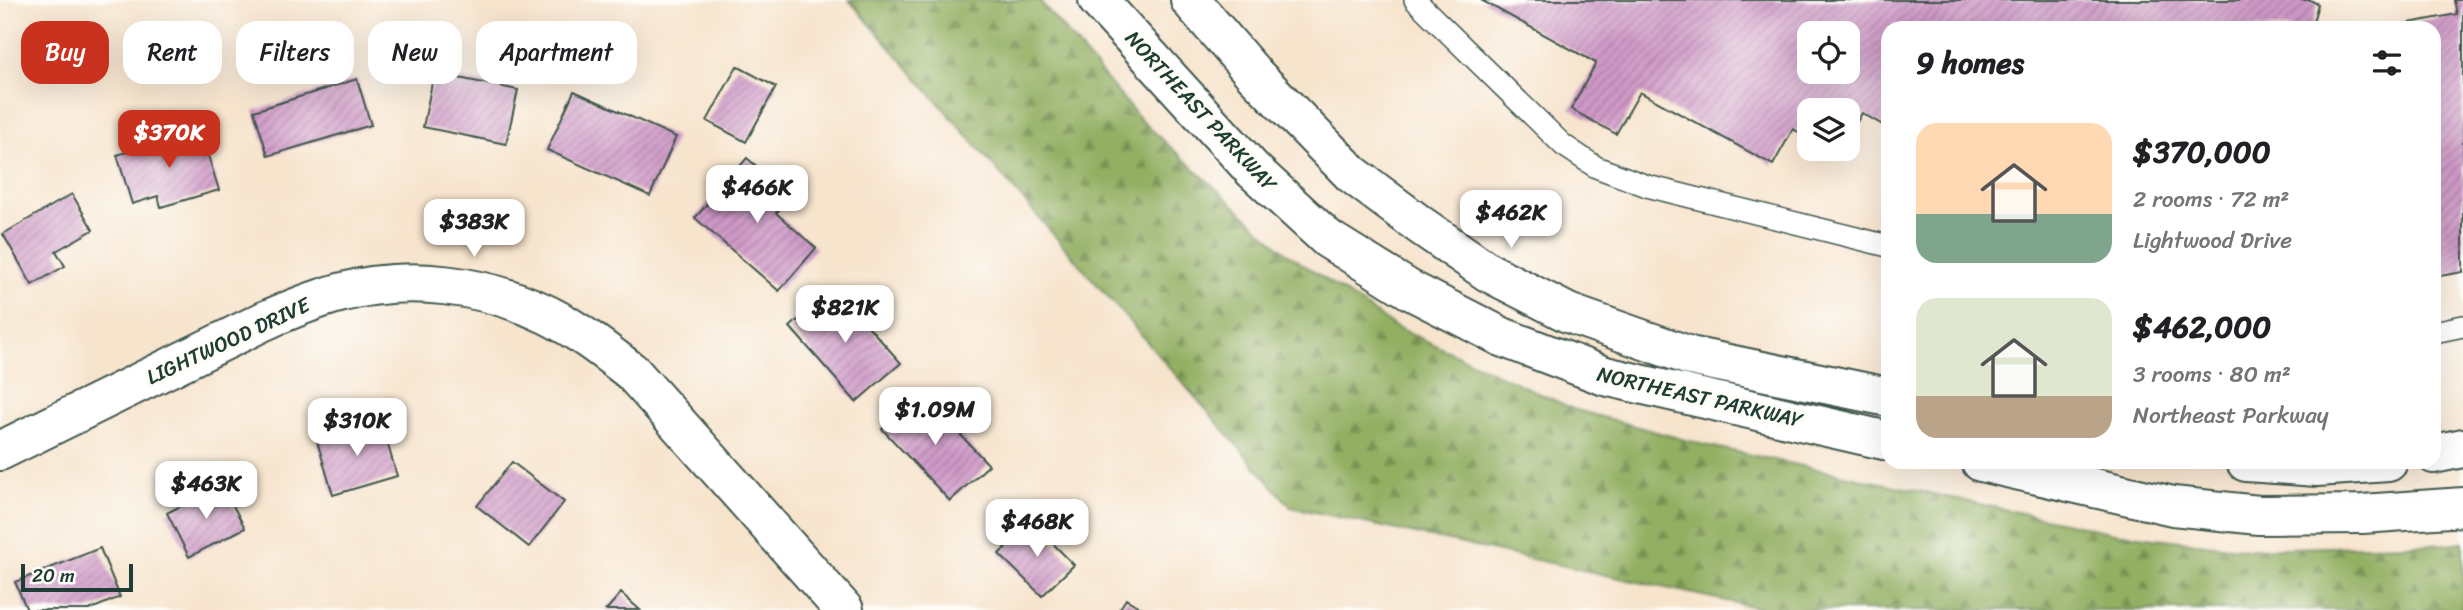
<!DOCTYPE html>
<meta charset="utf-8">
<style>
:root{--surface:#fff;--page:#f6f6f6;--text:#202124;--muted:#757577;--accent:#c8321e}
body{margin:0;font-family:Sriracha,sans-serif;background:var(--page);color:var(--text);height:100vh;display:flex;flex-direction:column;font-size:26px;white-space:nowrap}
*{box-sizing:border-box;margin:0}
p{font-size:23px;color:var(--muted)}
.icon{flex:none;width:38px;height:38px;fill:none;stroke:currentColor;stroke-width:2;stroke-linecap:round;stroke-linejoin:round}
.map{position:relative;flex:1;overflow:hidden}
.details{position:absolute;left:1881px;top:21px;width:560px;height:448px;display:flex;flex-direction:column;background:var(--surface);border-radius:21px;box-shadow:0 7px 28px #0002}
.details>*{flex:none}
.top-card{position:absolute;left:21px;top:21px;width:665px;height:63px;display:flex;gap:14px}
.buttons{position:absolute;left:1797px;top:21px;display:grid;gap:14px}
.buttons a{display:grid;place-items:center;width:63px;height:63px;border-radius:14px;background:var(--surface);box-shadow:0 7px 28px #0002;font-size:35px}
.scale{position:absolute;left:21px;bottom:18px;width:112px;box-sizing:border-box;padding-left:7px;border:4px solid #1f3d34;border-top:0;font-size:19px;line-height:24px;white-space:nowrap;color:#1f3d34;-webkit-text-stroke:5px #fdfcf7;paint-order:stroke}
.price{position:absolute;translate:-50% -60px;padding:0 16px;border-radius:14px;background:#fff;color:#222;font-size:23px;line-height:46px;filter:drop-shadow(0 2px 4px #0008)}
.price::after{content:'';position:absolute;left:50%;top:42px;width:21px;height:16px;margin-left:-10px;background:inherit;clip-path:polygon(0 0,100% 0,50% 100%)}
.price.active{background:var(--accent);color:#fff}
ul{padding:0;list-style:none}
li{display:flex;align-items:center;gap:21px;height:175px;padding:0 35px}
li span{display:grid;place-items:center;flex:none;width:196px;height:140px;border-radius:21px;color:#555}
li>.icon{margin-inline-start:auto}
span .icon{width:84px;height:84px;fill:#fffc;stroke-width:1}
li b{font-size:30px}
h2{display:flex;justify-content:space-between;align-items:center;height:84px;padding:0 35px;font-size:30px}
.tag{padding:0 24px;border-radius:21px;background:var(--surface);box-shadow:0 7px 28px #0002;font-size:24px;line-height:63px}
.tag.active{background:var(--accent);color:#fff}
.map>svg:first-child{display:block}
.forest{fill:url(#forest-firs);stroke:#58764b;stroke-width:2}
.building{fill:url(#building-hatch);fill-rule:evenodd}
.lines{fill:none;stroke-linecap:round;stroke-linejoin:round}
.service-casing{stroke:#3f564b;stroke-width:24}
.minor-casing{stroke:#3f564b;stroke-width:42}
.tertiary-casing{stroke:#3f564b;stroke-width:42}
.service{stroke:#fff;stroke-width:21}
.minor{stroke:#fff;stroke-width:38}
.tertiary{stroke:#fff;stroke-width:38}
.labels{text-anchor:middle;stroke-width:7;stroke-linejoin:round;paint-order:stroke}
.street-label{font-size:21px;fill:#1f3d34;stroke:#fdfcf7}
</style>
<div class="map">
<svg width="2463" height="610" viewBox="0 0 2463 610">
<defs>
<pattern id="forest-firs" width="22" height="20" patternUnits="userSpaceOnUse" patternTransform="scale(1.75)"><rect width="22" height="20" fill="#92af62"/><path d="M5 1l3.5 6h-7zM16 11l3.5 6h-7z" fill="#779052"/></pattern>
<pattern id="building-hatch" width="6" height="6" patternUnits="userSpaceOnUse" patternTransform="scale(1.75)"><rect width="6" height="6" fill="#d099c8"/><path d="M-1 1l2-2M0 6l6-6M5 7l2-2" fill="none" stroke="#a87ea3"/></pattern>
</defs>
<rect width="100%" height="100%" fill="#fdfcf7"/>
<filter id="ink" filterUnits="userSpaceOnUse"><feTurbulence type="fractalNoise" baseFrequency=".0143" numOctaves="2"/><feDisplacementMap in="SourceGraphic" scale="14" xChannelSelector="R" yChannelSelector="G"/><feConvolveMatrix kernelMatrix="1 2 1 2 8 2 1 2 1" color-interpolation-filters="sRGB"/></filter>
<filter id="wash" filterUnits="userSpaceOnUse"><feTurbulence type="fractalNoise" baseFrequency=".00686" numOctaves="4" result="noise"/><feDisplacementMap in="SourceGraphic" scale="28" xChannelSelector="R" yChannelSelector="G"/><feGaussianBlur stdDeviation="1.57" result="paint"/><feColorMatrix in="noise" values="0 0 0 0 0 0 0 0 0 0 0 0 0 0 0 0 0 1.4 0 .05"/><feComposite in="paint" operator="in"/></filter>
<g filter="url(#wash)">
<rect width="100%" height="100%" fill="#f7e4cd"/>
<path class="forest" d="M849,0H1039L1140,119L1285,252L1394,326L1573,409L1700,444L2114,533L2247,549L2448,544L2463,542V610H1768L1291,507Z"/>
<g id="blocks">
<path class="building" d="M1481,0H2310L2318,4L2313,22L2324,28H1888V128L1862,113L1848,137V110H1810V138L1793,129L1773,165L1640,92L1616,134L1571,109L1596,63ZM1810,33H1848V72H1810Z
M2454,0H2463V272L2434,277V28L2388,27L2457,14Z
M737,66L776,87L746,142L707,121Z
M434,73L518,90L506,144L423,127Z
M357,79L371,125L268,156L254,111Z
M574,91L676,137L650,196L547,150Z
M200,130L219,190L161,207L158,196L132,204L117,155Z
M747,158L791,196L776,213L816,248L779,291L695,218Z
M72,194L93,230L56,251L65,266L32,285L3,234Z
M834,288L901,363L856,402L790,327Z
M920,392L989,465L950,501L882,429Z
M381,421L397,476L333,495L317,441Z
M512,462L564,502L529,547L477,506Z
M222,485L245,528L189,557L167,513Z
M1032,522L1074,565L1042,596L999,554Z
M100,548L120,597L89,610H27L15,582Z
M621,593L640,610H606Z
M1126,599L1144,610H1119Z"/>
</g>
</g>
<g filter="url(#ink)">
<use href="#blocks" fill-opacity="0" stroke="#3f564b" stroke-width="2"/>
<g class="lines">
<defs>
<path id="service" d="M1415,0L1563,145L1596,167L1647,186L1888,246
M2434,332L2463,326"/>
<path id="minor" d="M0,451L264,321C289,310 313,300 339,293C407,274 485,284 548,315C578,330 605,351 632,372L844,610"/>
<path id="tertiary" d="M1098,0L1253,170L1328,239L1410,290L1502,337L1605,376L1888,441
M1190,0L1254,74L1352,174L1420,225L1488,272L1568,313L1690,356L1888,397
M2434,454L2463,448
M1981,462L2173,506L2259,515L2362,514L2463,507
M2246,462L2317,467L2388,462"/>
</defs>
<use href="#service" class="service-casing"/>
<use href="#minor" class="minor-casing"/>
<use href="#tertiary" class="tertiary-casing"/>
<use href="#service" class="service"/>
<use href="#minor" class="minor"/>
<use href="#tertiary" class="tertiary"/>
</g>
</g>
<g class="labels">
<g class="street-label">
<text transform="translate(1201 111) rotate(47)" y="7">NORTHEAST PARKWAY</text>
<text transform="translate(228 341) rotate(-25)" y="7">LIGHTWOOD DRIVE</text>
<text transform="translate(1700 397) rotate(13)" y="7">NORTHEAST PARKWAY</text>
</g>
</g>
</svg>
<div class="buttons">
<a><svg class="icon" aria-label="locate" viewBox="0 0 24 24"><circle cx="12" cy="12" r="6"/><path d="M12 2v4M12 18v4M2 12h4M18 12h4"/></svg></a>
<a><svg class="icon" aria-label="layers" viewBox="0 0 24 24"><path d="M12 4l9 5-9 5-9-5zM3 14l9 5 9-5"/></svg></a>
</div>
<div class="scale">20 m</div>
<b class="price active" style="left:169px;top:170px">$370K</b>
<b class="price" style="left:757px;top:225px">$466K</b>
<b class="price" style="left:1511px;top:250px">$462K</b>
<b class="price" style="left:474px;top:259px">$383K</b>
<b class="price" style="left:845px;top:345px">$821K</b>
<b class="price" style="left:935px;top:447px">$1.09M</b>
<b class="price" style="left:357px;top:458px">$310K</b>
<b class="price" style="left:206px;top:521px">$463K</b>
<b class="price" style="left:1037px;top:559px">$468K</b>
<div class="top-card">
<a class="tag active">Buy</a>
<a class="tag">Rent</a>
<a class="tag">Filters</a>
<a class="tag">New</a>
<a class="tag">Apartment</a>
</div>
<section class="details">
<h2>9 homes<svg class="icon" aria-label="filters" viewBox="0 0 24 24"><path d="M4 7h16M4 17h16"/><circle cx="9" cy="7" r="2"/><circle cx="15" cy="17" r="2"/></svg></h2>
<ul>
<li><span style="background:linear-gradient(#ffd9b3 65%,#7fa58c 0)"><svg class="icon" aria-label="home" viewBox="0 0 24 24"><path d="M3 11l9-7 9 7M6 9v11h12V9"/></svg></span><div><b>$370,000</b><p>2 rooms · 72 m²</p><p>Lightwood Drive</p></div></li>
<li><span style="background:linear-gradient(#dfe7d0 70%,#b9a48a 0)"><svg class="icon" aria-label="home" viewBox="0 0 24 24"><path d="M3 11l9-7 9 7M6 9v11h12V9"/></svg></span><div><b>$462,000</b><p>3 rooms · 80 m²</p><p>Northeast Parkway</p></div></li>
</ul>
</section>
</div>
